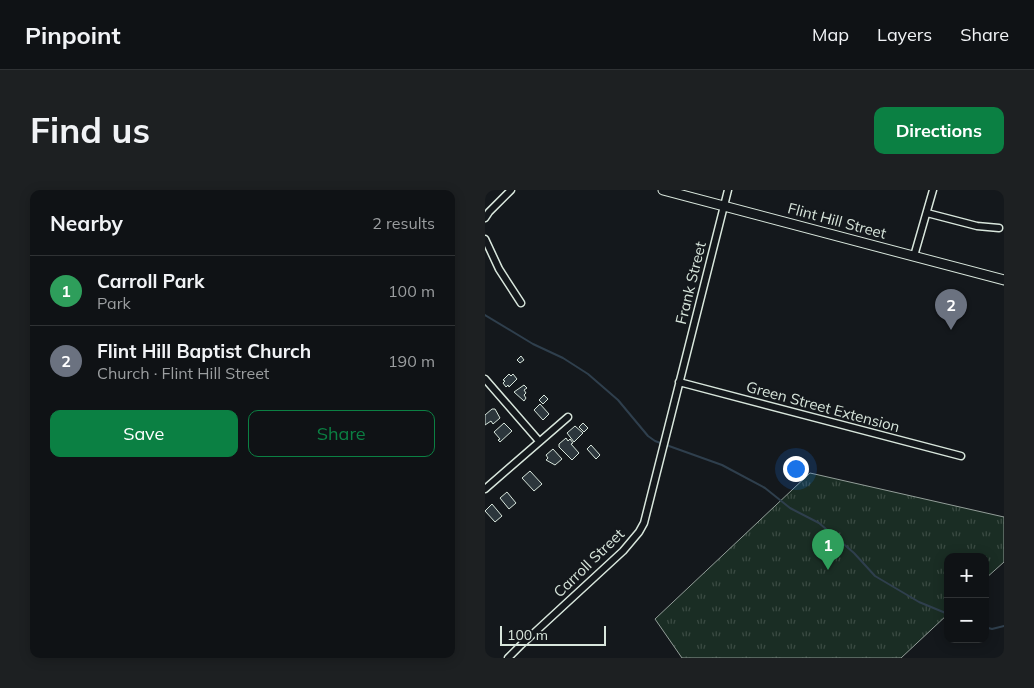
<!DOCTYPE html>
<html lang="en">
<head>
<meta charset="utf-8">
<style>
	body { margin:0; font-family:Mulish,sans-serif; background:#1d2022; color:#f1f3f6 }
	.controls { position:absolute; right:15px; bottom:15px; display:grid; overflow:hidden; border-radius:10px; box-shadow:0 2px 12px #0003 }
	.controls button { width:45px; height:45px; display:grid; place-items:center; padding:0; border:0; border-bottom:1px solid #2f3234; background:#0f1215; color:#f1f3f6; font:25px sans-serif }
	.scale { position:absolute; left:15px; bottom:12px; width:106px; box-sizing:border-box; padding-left:5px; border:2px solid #d8e6dc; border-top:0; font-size:14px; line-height:18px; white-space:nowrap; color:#d8e6dc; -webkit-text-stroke:4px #14181c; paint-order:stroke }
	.you { position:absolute; left:310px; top:278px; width:18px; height:18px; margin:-12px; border:4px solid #fff; border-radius:50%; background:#1a73e8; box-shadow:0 0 0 8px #1a73e833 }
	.badge { display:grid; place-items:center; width:32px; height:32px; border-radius:50%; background:#0b8043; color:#fff; font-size:16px; font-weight:700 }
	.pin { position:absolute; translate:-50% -41px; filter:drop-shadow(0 1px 2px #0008) }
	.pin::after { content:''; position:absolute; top:26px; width:18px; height:15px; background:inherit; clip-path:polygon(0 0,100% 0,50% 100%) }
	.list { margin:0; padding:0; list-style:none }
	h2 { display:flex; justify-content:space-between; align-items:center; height:65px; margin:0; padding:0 20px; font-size:21px }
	h2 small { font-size:16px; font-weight:400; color:#9b9ea0 }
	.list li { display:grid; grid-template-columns:32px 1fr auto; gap:15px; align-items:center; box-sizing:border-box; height:70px; padding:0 20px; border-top:1px solid #2f3234 }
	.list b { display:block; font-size:19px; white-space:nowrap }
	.list p { margin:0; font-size:16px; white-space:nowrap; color:#9b9ea0 }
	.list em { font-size:16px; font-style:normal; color:#9b9ea0 }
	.actions { display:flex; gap:10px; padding:15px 20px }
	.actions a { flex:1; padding:11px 0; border:1px solid #0b8043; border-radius:10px; text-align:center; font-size:18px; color:#0b8043 }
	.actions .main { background:#0b8043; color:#fff }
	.map { position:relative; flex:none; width:519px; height:468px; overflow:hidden; border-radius:10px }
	header { display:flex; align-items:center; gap:30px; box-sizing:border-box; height:70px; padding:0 25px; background:#0f1215; border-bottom:1px solid #2f3234 }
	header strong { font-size:24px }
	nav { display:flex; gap:28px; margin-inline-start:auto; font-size:18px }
	.intro { display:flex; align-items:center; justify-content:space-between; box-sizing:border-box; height:120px; padding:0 30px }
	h1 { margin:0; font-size:35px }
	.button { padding:12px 22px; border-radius:10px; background:#0b8043; color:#fff; font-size:18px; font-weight:700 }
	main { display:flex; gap:30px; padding:0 30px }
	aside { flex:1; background:#0f1215; border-radius:10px; box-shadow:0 2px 12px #0003 }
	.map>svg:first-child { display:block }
</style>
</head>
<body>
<header>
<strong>Pinpoint</strong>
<nav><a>Map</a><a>Layers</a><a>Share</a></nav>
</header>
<div class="intro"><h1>Find us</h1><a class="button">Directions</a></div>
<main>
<aside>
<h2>Nearby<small>2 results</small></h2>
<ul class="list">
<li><span class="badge" style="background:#2e9e5b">1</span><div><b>Carroll Park</b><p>Park</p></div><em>100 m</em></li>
<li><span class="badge" style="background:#6b7280">2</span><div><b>Flint Hill Baptist Church</b><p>Church · Flint Hill Street</p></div><em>190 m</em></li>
</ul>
<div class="actions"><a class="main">Save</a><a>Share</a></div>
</aside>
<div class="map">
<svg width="519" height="468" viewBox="0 0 519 468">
	<defs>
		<pattern id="park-tufts" width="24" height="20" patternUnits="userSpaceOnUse" patternTransform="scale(1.25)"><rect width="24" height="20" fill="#1a2d24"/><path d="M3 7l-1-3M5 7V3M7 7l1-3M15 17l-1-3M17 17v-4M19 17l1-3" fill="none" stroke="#3b4b43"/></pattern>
	</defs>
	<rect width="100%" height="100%" fill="#14181c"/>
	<path fill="url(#park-tufts)" stroke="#939e99" d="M 325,283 L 519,327 L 519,372 L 500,389 L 500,367 L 463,367 L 463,424 L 416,468 L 197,468 L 170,429 Z"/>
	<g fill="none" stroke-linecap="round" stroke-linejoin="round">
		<path stroke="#2f3f4d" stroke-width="2" d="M 0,125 L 48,154 L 78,168 L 103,184 L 133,210 L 163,246 L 170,251 L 237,275 L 280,298 L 305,318 L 334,333 L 369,363 L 390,386 L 434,412 L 463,424
			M 500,437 L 507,439 L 519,436"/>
	</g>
	<path fill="#2c363c" stroke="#d8e6dc" d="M 36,166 L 39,170 L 35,173 L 32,170 Z
		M 24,184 L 26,186 L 28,184 L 32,189 L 24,197 L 23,195 L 21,197 L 18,193 L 20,191 L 18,190 Z
		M 39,195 L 42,198 L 39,200 L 41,203 L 39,205 L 41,208 L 39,211 L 29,202 Z
		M 59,205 L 63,209 L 58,214 L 54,210 Z
		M 55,214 L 64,224 L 58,230 L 49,220 Z
		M 7,219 L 10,219 L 15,228 L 8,234 L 6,231 L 0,235 L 0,225 Z
		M 19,233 L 27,241 L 15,252 L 13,250 L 15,249 L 9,242 Z
		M 98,233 L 103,238 L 99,242 L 94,237 Z
		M 90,236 L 98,243 L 89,252 L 82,243 Z
		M 81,248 L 83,251 L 85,249 L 88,253 L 86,254 L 94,263 L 87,270 L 74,257 L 74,254 Z
		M 106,255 L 115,265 L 111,269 L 102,259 Z
		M 68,259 L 77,269 L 70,275 L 61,270 L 63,268 L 61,265 Z
		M 45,281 L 57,294 L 49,301 L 37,288 Z
		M 22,302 L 31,313 L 24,319 L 15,308 Z
		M 7,314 L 17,326 L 10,332 L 0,321 Z"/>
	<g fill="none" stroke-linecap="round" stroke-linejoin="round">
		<g stroke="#d8e6dc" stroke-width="9">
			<path id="street" d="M 442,23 L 492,36 L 514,38
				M 0,28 L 4,22 L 26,0
				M 0,49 L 14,79 L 36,113
				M 429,66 L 448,0
				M 0,189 L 54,251
				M 194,192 L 476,266
				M 0,299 L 83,227
				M 23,468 L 36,455 L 138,361 L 154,342 L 159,333 L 243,0"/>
		</g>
		<g stroke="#d8e6dc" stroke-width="11">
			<path id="secondary" d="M 178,0 L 519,90"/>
		</g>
		<use href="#street" stroke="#14181c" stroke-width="6"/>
		<use href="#secondary" stroke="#14181c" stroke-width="9"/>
	</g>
	<g text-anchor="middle" stroke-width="4" stroke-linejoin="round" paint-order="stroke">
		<g font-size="15" fill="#d8e6dc" stroke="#14181c">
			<text transform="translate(352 31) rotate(15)" y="5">Flint Hill Street</text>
			<text transform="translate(206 93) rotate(-76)" y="5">Frank Street</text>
			<text transform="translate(338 217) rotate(15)" y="5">Green Street Extension</text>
			<text transform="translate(104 373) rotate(-44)" y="5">Carroll Street</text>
		</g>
	</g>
</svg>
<div class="controls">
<button>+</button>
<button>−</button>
</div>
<div class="scale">100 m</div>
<div class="you"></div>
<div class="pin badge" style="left:343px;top:380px;background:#2e9e5b">1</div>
<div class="pin badge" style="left:466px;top:140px;background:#6b7280">2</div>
</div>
</main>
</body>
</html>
